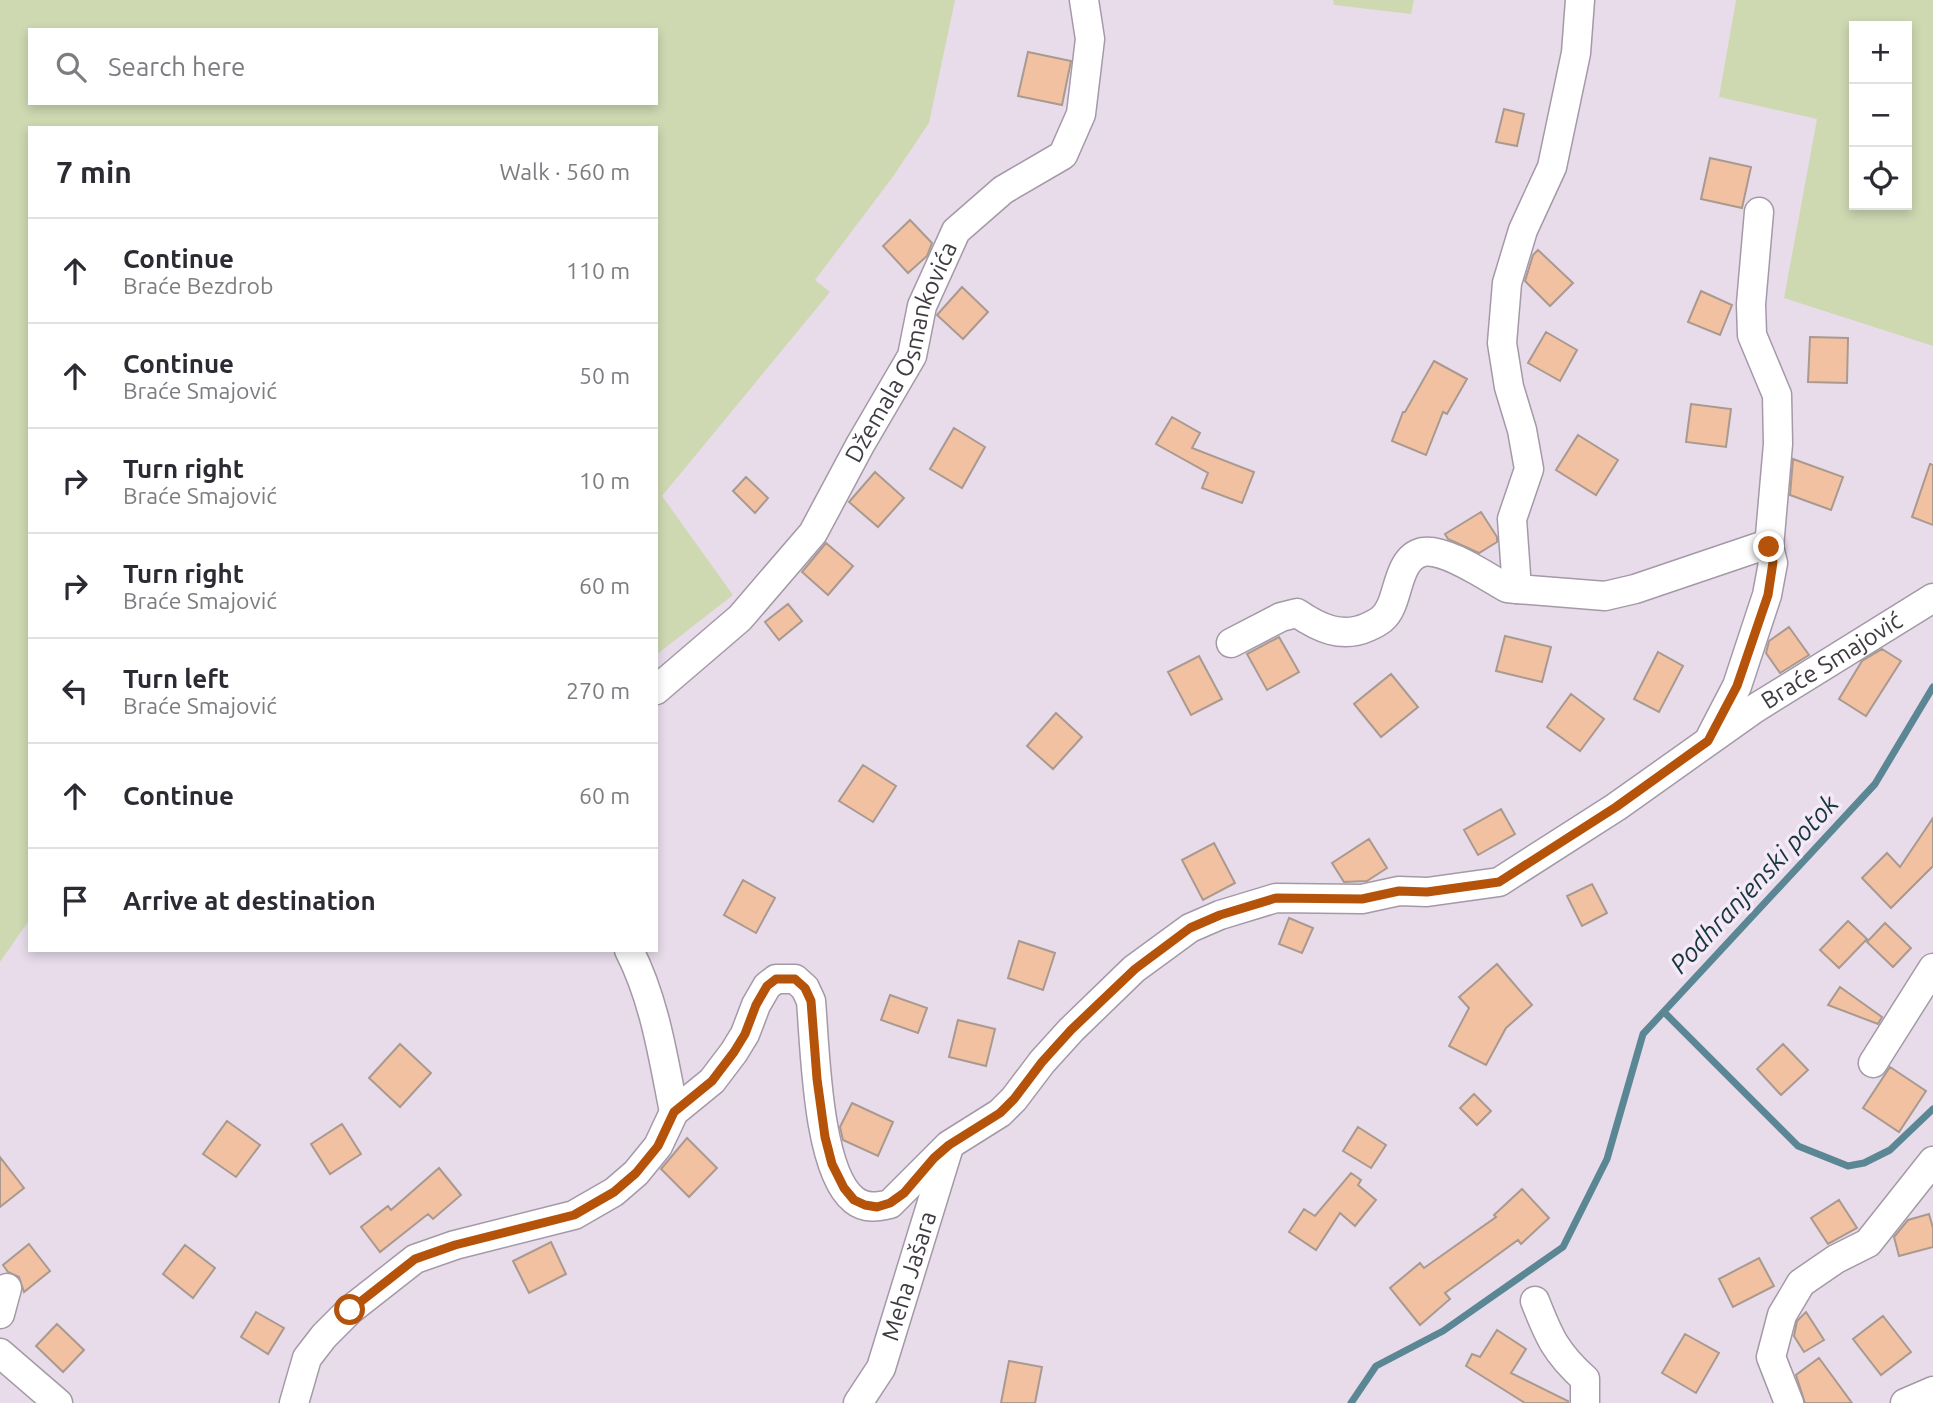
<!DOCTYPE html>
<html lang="en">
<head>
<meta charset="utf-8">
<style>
	body { margin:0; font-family:Ubuntu,sans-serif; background:#f2f2f3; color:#2b2b33 }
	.controls { position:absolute; right:21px; top:21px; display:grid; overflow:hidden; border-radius:0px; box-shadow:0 4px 10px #0003 }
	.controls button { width:63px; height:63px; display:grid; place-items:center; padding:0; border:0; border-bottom:2px solid #e1e1e2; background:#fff; color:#2b2b33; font:35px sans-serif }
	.stop { position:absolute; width:21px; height:21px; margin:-16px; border:5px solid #b45309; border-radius:50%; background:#fff }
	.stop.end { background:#b45309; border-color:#fff; box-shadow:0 2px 7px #0008 }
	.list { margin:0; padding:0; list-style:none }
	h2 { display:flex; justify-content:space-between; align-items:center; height:91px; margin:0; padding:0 28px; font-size:30px }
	h2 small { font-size:23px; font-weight:400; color:#7c7c81 }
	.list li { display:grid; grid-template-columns:46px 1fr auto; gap:21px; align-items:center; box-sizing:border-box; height:105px; padding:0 28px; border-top:2px solid #e1e1e2 }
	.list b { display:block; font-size:26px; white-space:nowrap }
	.list p { margin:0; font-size:23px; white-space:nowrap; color:#7c7c81 }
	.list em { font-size:23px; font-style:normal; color:#7c7c81 }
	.icon { flex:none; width:38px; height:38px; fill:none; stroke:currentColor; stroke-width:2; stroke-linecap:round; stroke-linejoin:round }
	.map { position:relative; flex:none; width:1933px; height:1403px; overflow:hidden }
	.search { position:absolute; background:#fff; box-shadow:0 4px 10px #0003; left:28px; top:28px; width:630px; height:77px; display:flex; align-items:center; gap:18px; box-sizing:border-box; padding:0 24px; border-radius:0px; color:#7c7c81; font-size:26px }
	.panel { position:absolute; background:#fff; box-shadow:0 4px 10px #0003; left:28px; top:126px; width:630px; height:826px; border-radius:0px }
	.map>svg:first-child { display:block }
</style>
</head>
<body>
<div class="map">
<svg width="1933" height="1403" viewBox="0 0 1933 1403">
	<rect width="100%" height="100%" fill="#e8dceb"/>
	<path fill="#ced9b2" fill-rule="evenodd" d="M 0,0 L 955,0 L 929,123 L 892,178 L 815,280 L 830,292 L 662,496 L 733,595 L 656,655 L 656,128 L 30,128 L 30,919 L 0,962 ZM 30,30 L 656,30 L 656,103 L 30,103 Z
		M 1333,0 L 1414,0 L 1411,14 L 1334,5 Z
		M 1736,0 L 1933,0 L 1933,346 L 1784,298 L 1817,119 L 1719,97 ZM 1907,26 L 1907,205 L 1854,205 L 1854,26 Z"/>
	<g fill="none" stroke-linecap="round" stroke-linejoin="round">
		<path stroke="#5b8794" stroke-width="7" d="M 1664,1012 L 1798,1146 L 1848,1166 L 1864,1163 L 1890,1150 L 1933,1109
			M 1351,1403 L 1376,1366 L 1443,1331 L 1563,1247 L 1607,1159 L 1643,1034 L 1875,784 L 1933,687"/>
	</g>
	<path fill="#f2c1a2" stroke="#a9998f" stroke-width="2" d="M 1028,52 L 1071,61 L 1062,105 L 1018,96 Z
		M 1504,109 L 1524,114 L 1517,146 L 1496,142 Z
		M 1710,158 L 1751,167 L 1742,208 L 1701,199 Z
		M 910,220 L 932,243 L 927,256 L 908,273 L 883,246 Z
		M 1538,250 L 1573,283 L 1550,306 L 1525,281 L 1533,255 Z
		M 962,287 L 988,312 L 963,339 L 937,315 Z
		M 1701,291 L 1732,305 L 1720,335 L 1688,322 Z
		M 1546,332 L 1577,350 L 1560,381 L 1528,363 Z
		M 1810,337 L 1848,338 L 1847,383 L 1808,382 Z
		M 1434,361 L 1467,379 L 1447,414 L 1443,412 L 1426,455 L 1392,441 L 1403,412 L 1405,412 Z
		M 1691,404 L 1731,409 L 1726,447 L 1686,442 Z
		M 1172,417 L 1200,433 L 1192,448 L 1254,472 L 1242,503 L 1202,488 L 1208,473 L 1156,444 Z
		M 954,428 L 985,447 L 962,488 L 930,469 Z
		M 1578,435 L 1618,460 L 1596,495 L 1556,470 Z
		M 1793,459 L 1843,477 L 1831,510 L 1790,495 Z
		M 1930,464 L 1933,465 L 1933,525 L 1912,517 Z
		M 875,472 L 904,498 L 878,527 L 849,502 Z
		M 746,477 L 768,498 L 755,513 L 733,491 Z
		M 1481,512 L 1497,537 L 1497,542 L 1479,553 L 1448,539 L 1445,534 Z
		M 826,543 L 853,566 L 828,595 L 802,572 Z
		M 788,604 L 802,621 L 779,640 L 765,622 Z
		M 1789,627 L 1809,655 L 1780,673 L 1766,653 L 1769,641 Z
		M 1505,636 L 1551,647 L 1542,682 L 1496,671 Z
		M 1279,637 L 1299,672 L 1267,690 L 1247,654 Z
		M 1882,649 L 1901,661 L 1866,716 L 1839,699 L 1862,661 Z
		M 1658,652 L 1683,666 L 1659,712 L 1634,699 Z
		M 1199,656 L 1222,699 L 1191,715 L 1168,672 Z
		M 1391,674 L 1418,707 L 1381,737 L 1354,704 Z
		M 1571,694 L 1604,719 L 1580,751 L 1547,727 Z
		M 1056,713 L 1082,737 L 1053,769 L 1027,746 Z
		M 863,765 L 896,786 L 873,822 L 839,801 Z
		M 1501,809 L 1515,834 L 1478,855 L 1464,830 Z
		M 1933,818 L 1933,866 L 1891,908 L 1862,878 L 1887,853 L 1900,867 Z
		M 1369,839 L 1387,868 L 1367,881 L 1344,882 L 1332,863 Z
		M 1214,843 L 1235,883 L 1203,900 L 1182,860 Z
		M 743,880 L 775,898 L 756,933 L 724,915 Z
		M 1592,884 L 1607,913 L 1582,926 L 1567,896 Z
		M 1289,918 L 1313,928 L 1302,953 L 1279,944 Z
		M 1848,921 L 1867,939 L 1839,968 L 1820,950 Z
		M 1885,923 L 1911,948 L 1893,967 L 1867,942 Z
		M 1019,941 L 1055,953 L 1043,990 L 1008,978 Z
		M 1497,964 L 1532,1005 L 1506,1028 L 1486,1065 L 1449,1046 L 1469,1008 L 1459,997 Z
		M 1840,987 L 1882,1017 L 1878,1024 L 1828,1005 Z
		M 890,995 L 927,1008 L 918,1033 L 881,1020 Z
		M 958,1020 L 995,1029 L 986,1066 L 949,1057 Z
		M 400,1044 L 431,1073 L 400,1107 L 369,1078 Z
		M 1783,1044 L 1808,1070 L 1781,1095 L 1757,1069 Z
		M 1890,1067 L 1926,1091 L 1899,1132 L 1863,1108 Z
		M 1474,1094 L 1491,1111 L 1477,1125 L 1460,1108 Z
		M 852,1103 L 893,1122 L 878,1156 L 843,1140 L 840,1127 Z
		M 227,1121 L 260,1145 L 236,1177 L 203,1154 Z
		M 342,1124 L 361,1154 L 330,1174 L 311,1144 Z
		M 1358,1127 L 1386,1145 L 1371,1168 L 1343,1151 Z
		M 687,1138 L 717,1168 L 689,1197 L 661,1169 Z
		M 0,1157 L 24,1188 L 0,1207 Z
		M 439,1168 L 461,1195 L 433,1219 L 428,1214 L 380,1252 L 361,1227 L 388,1206 L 391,1210 Z
		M 1351,1173 L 1361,1180 L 1358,1185 L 1376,1200 L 1355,1226 L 1340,1213 L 1316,1250 L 1289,1232 L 1304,1209 L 1315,1216 Z
		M 1522,1189 L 1549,1218 L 1521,1244 L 1518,1240 L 1445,1293 L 1450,1299 L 1420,1325 L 1390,1288 L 1420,1263 L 1424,1268 L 1496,1217 L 1494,1215 Z
		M 1839,1200 L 1857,1228 L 1828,1244 L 1811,1218 Z
		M 1929,1214 L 1933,1228 L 1933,1247 L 1899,1256 L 1894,1237 L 1908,1220 Z
		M 551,1242 L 566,1274 L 529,1293 L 513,1261 Z
		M 29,1244 L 50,1271 L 24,1292 L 19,1277 L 8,1272 L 3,1265 Z
		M 185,1245 L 215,1268 L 193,1298 L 163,1274 Z
		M 1759,1258 L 1774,1286 L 1733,1307 L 1719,1279 Z
		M 256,1312 L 284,1328 L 268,1354 L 241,1337 Z
		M 1806,1312 L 1824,1340 L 1804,1352 L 1794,1336 L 1797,1321 Z
		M 1883,1316 L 1911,1352 L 1881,1375 L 1853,1339 Z
		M 57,1324 L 84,1350 L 63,1372 L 36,1346 Z
		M 1497,1330 L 1526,1349 L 1511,1373 L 1568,1401 L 1568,1403 L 1525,1403 L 1466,1366 L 1472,1354 L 1480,1357 Z
		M 1685,1334 L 1719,1353 L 1696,1393 L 1662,1373 Z
		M 1819,1358 L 1852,1403 L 1805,1403 L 1796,1375 Z
		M 1009,1361 L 1042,1367 L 1035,1403 L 1001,1403 Z"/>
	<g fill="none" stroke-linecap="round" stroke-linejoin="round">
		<g stroke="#a499a7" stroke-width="31">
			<g id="minor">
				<path d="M 1580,0 L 1576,53 L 1552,167 L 1523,230 L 1507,283 L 1502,343 L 1509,387 L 1522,430 L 1529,469 L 1512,519 L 1517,589 L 1605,596 L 1635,589 L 1759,547 L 1769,547 L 1773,563 L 1767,595 L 1737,686 L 1711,736"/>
				<path d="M 1759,212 L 1751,304 L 1752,335 L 1777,395 L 1778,444 L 1769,547"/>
				<path d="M 1231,643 L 1281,617 L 1297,613 C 1319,628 1342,639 1368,627 C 1379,622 1386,618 1391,606 C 1399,589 1400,557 1423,552 C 1445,548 1487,577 1507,588 L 1517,589"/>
				<path id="s1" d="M 656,690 L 740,618 L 813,533 L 860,445 L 912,356 L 922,306 L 956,231 L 1003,190 L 1063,155 L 1081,114 L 1090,39 L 1084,0"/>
				<path d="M 629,950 C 655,1001 663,1057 674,1112"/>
				<path d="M 1873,1063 L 1933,968"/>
				<path d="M 1535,1301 C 1549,1337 1556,1353 1585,1379 L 1585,1403"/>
				<path d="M 0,1314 L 7,1288"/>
				<path d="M 0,1353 L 58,1403"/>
				<path id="s2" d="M 294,1403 L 307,1358 L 324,1336 L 350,1310 L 415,1259 L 455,1245 L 574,1215 L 614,1192 L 636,1173 L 658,1146 L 674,1112 L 712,1081 L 734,1052 L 745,1034 L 756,1005 L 767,986 L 776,979 L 795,979 L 805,988 L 811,1001 C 815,1047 817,1171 854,1200 C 865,1209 878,1207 890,1204 L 949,1145 L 1000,1113 L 1014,1099 L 1042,1062 L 1071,1030 L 1134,969 L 1190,928 L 1220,915 L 1276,898 L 1362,899 L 1399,891 L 1427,892 L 1499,882 L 1616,807 L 1754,709 L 1933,598"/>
				<path id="s3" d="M 858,1403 L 881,1368 L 948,1150"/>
				<path d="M 1789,1403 L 1771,1357 L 1782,1315 L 1801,1283 L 1836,1259 L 1868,1243 L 1933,1161"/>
				<path d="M 1905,1403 L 1933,1391"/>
			</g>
		</g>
		<use href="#minor" stroke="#fff" stroke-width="28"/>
	</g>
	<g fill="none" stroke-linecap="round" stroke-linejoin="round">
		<path stroke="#b45309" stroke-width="9" d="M 350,1310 L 415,1259 L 455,1245 L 574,1215 L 614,1192 L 636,1173 L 658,1146 L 674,1112 L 712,1081 L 734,1052 L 745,1034 L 756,1005 L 767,986 L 776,979 L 795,979 L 805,988 L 811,1001 L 817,1079 L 825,1137 L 832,1164 L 844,1188 L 854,1200 L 865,1205 L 877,1207 L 890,1203 L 904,1193 L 934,1158 L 949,1145 L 1000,1113 L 1014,1099 L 1042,1062 L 1071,1030 L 1135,969 L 1190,928 L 1220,915 L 1276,898 L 1362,899 L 1399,891 L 1427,892 L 1499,882 L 1616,807 L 1708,741 L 1737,686 L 1768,595 L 1773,562 L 1769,547"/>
	</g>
	<g text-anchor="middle" stroke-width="7" stroke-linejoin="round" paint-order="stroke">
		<g font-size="24" fill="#3f3b41" stroke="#f5e9f8">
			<text dy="8" stroke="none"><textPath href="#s1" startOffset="425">Džemala Osmankovića</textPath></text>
			<text dy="8" stroke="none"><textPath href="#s2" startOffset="2095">Braće Smajović</textPath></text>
			<text dy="8" stroke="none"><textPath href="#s3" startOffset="138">Meha Jašara</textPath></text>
		</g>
		<g font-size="26" font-style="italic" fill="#16363e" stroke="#f5e9f8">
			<text transform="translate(1754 884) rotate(-47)" y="9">Podhranjenski potok</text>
		</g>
	</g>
</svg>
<div class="controls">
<button>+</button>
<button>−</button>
<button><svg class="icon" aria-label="locate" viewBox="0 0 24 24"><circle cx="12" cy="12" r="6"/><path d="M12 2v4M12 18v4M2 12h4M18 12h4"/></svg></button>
</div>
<div class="stop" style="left:350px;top:1310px"></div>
<div class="stop end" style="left:1769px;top:547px"></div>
<div class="search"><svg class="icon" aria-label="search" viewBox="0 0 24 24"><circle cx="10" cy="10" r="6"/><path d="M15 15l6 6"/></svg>Search here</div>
<section class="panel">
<h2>7 min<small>Walk · 560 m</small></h2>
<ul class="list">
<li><svg class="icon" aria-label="ahead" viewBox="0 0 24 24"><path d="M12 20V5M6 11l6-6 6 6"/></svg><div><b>Continue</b><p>Braće Bezdrob</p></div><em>110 m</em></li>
<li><svg class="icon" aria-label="ahead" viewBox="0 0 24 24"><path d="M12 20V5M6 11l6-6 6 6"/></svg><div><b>Continue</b><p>Braće Smajović</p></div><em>50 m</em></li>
<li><svg class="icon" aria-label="right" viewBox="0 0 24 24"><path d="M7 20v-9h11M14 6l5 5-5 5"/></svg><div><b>Turn right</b><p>Braće Smajović</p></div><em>10 m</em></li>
<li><svg class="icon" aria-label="right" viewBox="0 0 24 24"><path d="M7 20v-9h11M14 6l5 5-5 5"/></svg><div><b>Turn right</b><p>Braće Smajović</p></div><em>60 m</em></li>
<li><svg class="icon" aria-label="left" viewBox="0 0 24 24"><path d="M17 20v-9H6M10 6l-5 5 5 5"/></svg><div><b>Turn left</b><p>Braće Smajović</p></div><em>270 m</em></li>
<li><svg class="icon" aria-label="ahead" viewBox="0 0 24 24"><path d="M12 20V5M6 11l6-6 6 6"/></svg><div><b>Continue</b></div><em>60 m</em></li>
<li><svg class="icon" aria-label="arrive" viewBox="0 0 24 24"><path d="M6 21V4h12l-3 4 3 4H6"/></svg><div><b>Arrive at destination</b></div></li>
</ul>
</section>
</div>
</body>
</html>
